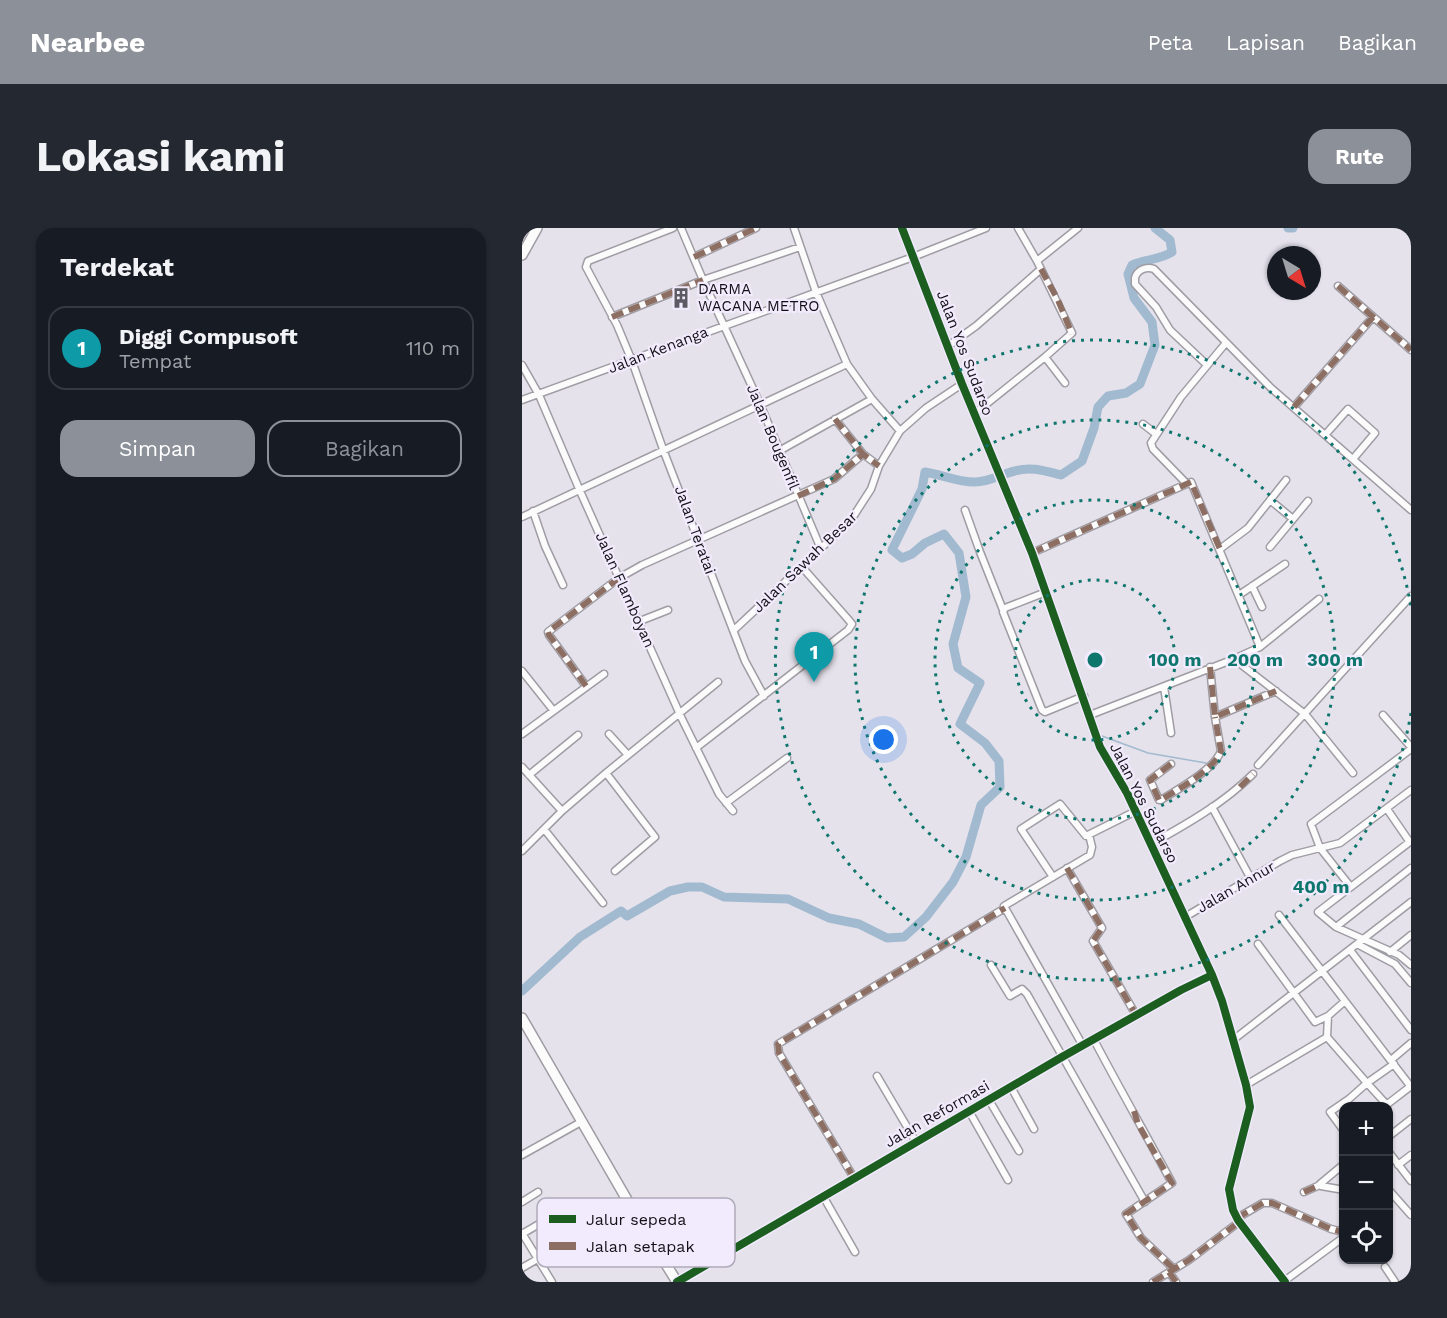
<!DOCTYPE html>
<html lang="id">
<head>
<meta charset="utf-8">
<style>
	body { margin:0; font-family:"Work Sans",sans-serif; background:#242831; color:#f1f3f6 }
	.controls { position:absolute; right:18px; bottom:18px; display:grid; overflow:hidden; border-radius:12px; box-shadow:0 2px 4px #0004 }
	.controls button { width:54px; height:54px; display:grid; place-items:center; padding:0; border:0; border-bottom:2px solid #363941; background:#171b24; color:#f1f3f6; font:30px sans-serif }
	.compass { position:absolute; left:745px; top:18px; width:54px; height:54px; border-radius:50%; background:#171b24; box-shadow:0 2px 4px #0004; rotate:142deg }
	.you { position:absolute; left:362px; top:512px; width:21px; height:21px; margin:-15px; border:4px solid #fff; border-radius:50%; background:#1a73e8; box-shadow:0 0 0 9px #1a73e833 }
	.badge { display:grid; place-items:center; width:39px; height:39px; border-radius:50%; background:#8c9099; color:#fff; font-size:20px; font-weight:700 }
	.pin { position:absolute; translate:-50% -50px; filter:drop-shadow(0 2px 3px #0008) }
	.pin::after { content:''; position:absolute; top:32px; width:21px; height:18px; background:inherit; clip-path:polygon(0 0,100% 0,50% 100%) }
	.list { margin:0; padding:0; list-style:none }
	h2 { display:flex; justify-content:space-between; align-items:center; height:78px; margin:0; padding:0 24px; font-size:26px }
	h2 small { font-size:20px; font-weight:400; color:#9ea1a6 }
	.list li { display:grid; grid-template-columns:39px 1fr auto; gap:18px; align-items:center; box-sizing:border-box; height:84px; margin:0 12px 12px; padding:0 12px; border:2px solid #363941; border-radius:18px }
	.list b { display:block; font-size:22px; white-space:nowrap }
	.list p { margin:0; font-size:20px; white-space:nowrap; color:#9ea1a6 }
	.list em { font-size:20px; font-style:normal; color:#9ea1a6 }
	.actions { display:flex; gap:12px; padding:18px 24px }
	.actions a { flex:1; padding:14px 0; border:2px solid #8c9099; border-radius:18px; text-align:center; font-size:21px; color:#8c9099 }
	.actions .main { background:#8c9099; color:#fff }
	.icon { flex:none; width:33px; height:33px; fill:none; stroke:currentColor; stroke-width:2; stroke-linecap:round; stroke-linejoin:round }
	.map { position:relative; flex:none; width:889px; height:1054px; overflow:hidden; border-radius:18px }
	header { display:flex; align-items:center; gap:36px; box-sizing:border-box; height:84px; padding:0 30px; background:#8c9099; color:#fff }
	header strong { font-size:28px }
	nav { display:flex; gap:33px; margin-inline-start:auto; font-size:21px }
	.intro { display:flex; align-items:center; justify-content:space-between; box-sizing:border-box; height:144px; padding:0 36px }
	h1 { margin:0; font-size:42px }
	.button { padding:15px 27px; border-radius:18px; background:#8c9099; color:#fff; font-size:21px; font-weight:700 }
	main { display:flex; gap:36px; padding:0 36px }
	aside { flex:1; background:#171b24; border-radius:18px; box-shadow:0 2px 4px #0004 }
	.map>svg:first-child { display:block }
</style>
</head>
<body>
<header>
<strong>Nearbee</strong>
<nav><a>Peta</a><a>Lapisan</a><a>Bagikan</a></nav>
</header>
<div class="intro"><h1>Lokasi kami</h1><a class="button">Rute</a></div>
<main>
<aside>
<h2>Terdekat<small></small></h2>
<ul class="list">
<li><span class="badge" style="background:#0f9aa8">1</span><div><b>Diggi Compusoft</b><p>Tempat</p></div><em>110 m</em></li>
</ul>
<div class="actions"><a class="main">Simpan</a><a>Bagikan</a></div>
</aside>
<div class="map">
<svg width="889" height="1054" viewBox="0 0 889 1054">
	<rect width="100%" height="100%" fill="#e5e2ec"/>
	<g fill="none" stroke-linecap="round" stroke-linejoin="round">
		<path stroke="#a2bacf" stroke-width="1.5" d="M 580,508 L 626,525 L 684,535"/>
		<path stroke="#a2bacf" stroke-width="9" d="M 766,0 L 771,0
			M 0,763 L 58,709 L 99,683 L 105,688 L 148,663 L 166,659 L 180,659 L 202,669 L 266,671 L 307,690 L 337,696 L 365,710 L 382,709 L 404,689 L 431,654 L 444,629 L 459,577 L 478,559 L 477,533 L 463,515 L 438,496 L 458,455 L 436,440 L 431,416 L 444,369 L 437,325 L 422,306 L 403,315 L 390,326 L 380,330 L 370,322 L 400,261 L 403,244 C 421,247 435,254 453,254 C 468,254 479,246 493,243 C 509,238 523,243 539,247 L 560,233 L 572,200 L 576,179 L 586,168 L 604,165 L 618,156 L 633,117 L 630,94 L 612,70 L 606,46 L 610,37 C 623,31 638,32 650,24 L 648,12 L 633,0"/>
		<g stroke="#9f9ca3" stroke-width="9">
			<path id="minor" d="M 151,0 L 66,33 L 64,39 L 95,97 L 110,133 L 142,224 L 223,433 L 242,468
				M 159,0 L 181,52 L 238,176 L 299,321
				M 272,0 L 294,64 L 325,136 L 350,171 L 378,203
				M 496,0 L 515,33 L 550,105 L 523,129
				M 172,29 L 234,0
				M 515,33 L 556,0
				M 816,58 L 889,122
				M 90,89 L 181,52 L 278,19
				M 426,118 L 454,98 L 519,41
				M 0,137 L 17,167 L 58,263 L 160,491 L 197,566 L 211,583
				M 685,137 L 648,102 L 634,79 L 613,56 L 613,50 C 615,42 624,38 632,41 L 749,160 L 889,282
				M 0,172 L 391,29 L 464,0
				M 772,179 L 851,89
				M 452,186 L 523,129 L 543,155
				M 313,191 L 341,226
				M 621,196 L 634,206
				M 803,207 L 826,181 L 853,205 L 831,231
				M 257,223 L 350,171
				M 665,256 L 631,221 L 629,215 L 659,169 L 703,116
				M 748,272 L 771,291
				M 443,282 L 458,324 L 481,382
				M 11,283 L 23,318 L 41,357
				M 0,289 L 325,136
				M 748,319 L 786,273
				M 698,321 L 726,300 L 764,252
				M 510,325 L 669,254 L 738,419
				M 730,358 L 740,379
				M 524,364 L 483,380 L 481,384 L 520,482 L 523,484 L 562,468
				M 717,367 L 763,336
				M 118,393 L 146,382
				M 212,402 L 329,292 L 349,261 L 357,238 L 378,203 L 404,180 L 440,156
				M 712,431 L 738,419 L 797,371
				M 688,439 L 693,489 L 754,463
				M 0,443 L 31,482
				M 64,458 L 27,407 L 26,404 L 97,350 L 120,337 L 312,251 L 341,226 L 357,238
				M 642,459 L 649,505
				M 568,487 L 712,431 L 783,486 L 831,545
				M 861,487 L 889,519
				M 0,506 L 82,446
				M 87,506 L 106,527
				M 174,520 L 326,402 L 330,396 L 325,390 L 280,339
				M 649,536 L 628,552 L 637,572 L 639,572 C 656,561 692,542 699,523 L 693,489
				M 736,537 L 889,368
				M 0,539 L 40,583
				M 84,545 L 133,609 L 93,643
				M 7,547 L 56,507
				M 204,575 L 265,530
				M 690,579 L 729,651
				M 865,581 L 887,613
				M 22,601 L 81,675
				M 889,613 L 796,684 L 814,699 L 877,727 L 889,737
				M 629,616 C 665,596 702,575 731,546
				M 0,623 L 40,583 L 84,545 L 196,454
				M 545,640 L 580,700 L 571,713 L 614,787
				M 531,649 L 499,601 L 538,576 L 564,608 L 614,583
				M 828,658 L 798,620 L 789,596 L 889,521
				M 757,687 L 889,859
				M 663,689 L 758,633 L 770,627 L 818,615 L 889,562
				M 814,699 L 889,640
				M 736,716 L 793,794 L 806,788
				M 835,716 L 873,736 L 889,755
				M 828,722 L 889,802
				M 868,724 L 889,707
				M 469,737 L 488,768 L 500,761 L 505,766 L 623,974
				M 572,812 C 598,861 624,907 650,955 L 604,986 L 619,1010 L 652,1041
				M 711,812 L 889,674
				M 561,818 L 482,678 L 568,627 L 570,619 L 567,607
				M 869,832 L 889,815
				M 355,848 L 394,914
				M 724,857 L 805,809
				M 489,859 L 512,901
				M 467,872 L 497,923
				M 865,877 L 845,855 L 872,836
				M 863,878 L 889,858
				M 447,883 L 486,952
				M 822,903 L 808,884 L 827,871 L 845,855 L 805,809 L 806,788 L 823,773
				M 866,909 L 889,891
				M 866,923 L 889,953
				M 0,927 L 59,894
				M 822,936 L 798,956 L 799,958 L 822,962
				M 876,937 L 889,927
				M 332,950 L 257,825 L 256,816 L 483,680
				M 866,961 L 889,987
				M 782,964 L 798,957
				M 301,968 L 333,1024
				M 0,974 L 16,964
				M 715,990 L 741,975 L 750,975 L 809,1001 L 817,1003 L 822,1001
				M 0,1005 L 30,1054
				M 0,1006 L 29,989
				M 863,1039 L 873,1054
				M 0,1040 L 45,1014
				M 647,1044 L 654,1054
				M 155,1054 L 540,829 L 659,762 L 690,747
				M 631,1054 L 667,1032 L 717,994
				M 761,1054 L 822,1009"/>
		</g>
		<g stroke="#9f9ca3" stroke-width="10">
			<path id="tertiary" d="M 380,0 L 440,156 L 510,325 L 578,519 L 605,565 L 690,747 L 700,773 L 724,857 L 728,879 L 707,961 L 711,982 L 716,992 L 763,1054"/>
		</g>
		<g stroke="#9f9ca3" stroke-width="12">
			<path id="primary" d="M 0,27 L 15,0
				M 0,790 L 119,996 L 155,1054"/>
		</g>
		<use href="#minor" stroke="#fbfbfc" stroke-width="6"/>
		<use href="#tertiary" stroke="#fbfbfc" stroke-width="8"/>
		<use href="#primary" stroke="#fbfbfc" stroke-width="9"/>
		<path stroke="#8d6e63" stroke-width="6" stroke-dasharray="12 6" stroke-linecap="butt" d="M 172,29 L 234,0
			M 519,41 L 536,72 L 550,106
			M 816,58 L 889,122
			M 90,89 L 181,52
			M 772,179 L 851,89
			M 313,191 L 341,226
			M 276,268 L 312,251 L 341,226 L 357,238
			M 510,325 L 669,254 L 698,321
			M 688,439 L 693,489 L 754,463
			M 64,458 L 27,407 L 26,404 L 97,350
			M 649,536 L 628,552 L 637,572 L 639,572 C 656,561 692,542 699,523 L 693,489
			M 718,559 L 731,546
			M 545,640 L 580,700 L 571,713 L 614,787
			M 612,883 L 616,896 L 650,955 L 604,986 L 619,1010 L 652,1041
			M 332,950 L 257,825 L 256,816 L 483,680
			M 782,964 L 798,957
			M 715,990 L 741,975 L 750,975 L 809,1001 L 817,1003 L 822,1001
			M 647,1044 L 654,1054
			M 631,1054 L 667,1032 L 717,994"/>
		<g stroke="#f1ebfd" stroke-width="11">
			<path id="cycleway" d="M 380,0 L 440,156 L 510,325 L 578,519 L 605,565 L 690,747 L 700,773 L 724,857 L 728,879 L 707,961 L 711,982 L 716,992 L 763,1054
				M 155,1054 L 540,829 L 659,762 L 690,747"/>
		</g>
		<use href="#cycleway" stroke="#1b5e20" stroke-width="8"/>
	</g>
	<g fill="none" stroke="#0f766e" stroke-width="3" stroke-dasharray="3 6">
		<circle cx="573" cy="432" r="80"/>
		<circle cx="573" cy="432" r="160"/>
		<circle cx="573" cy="432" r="240"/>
		<path d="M889 485A320 320 0 1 1 889 379"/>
	</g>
	<defs>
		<g id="building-bare" transform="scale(1.62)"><path d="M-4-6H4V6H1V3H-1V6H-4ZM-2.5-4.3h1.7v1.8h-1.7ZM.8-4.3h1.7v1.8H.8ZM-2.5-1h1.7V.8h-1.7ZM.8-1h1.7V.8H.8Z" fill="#5c5a62" stroke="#f1ebfd" stroke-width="2.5" paint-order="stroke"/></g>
	</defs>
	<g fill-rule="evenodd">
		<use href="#building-bare" x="159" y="70"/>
	</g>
	<g text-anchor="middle" stroke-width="4.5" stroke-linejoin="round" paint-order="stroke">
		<g font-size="15" fill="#131117" stroke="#f1ebfd" text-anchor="start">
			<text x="176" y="66">DARMA<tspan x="176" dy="17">WACANA METRO</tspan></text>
		</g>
		<g font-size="15" fill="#131117" stroke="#f1ebfd">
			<text transform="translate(136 122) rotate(-21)" y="5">Jalan Kenanga</text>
			<text transform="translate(443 125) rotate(69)" y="5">Jalan Yos Sudarso</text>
			<text transform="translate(251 209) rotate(67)" y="5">Jalan Bougenfil</text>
			<text transform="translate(173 302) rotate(70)" y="5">Jalan Teratai</text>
			<text transform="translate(283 334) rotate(-44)" y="5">Jalan Sawah Besar</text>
			<text transform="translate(103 362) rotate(66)" y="5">Jalan Flamboyan</text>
			<text transform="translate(622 575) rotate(63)" y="5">Jalan Yos Sudarso</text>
			<text transform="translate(714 659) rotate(-30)" y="5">Jalan Annur</text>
			<text transform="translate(415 886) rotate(-30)" y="5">Jalan Reformasi</text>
		</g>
	</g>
	<rect x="15" y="970" width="198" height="69" rx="9" fill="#f1ebfd" stroke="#aeaab8" stroke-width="1.5"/>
	<rect x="27" y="987" width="27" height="8" fill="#1b5e20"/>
	<rect x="27" y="1014" width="27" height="8" fill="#8d6e63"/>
	<g font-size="16" fill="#131117">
		<text x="64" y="997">Jalur sepeda</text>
		<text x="64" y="1024">Jalan setapak</text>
	</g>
	<circle cx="573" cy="432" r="9" fill="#0f766e" stroke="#f1ebfd" stroke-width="3"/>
	<g font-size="18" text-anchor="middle" font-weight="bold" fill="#0f766e" stroke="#f1ebfd" stroke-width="4.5" stroke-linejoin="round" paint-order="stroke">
		<text x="653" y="438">100 m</text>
		<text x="733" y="438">200 m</text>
		<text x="813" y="438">300 m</text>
		<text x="799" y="665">400 m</text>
	</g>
</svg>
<div class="controls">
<button>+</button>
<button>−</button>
<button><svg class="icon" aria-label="locate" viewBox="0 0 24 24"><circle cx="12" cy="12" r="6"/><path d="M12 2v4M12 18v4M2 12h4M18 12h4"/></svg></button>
</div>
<svg class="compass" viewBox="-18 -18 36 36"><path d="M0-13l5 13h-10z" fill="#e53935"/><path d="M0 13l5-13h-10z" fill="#9ea1a6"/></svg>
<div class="you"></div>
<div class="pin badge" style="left:292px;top:454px;background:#0f9aa8">1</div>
</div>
</main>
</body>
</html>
